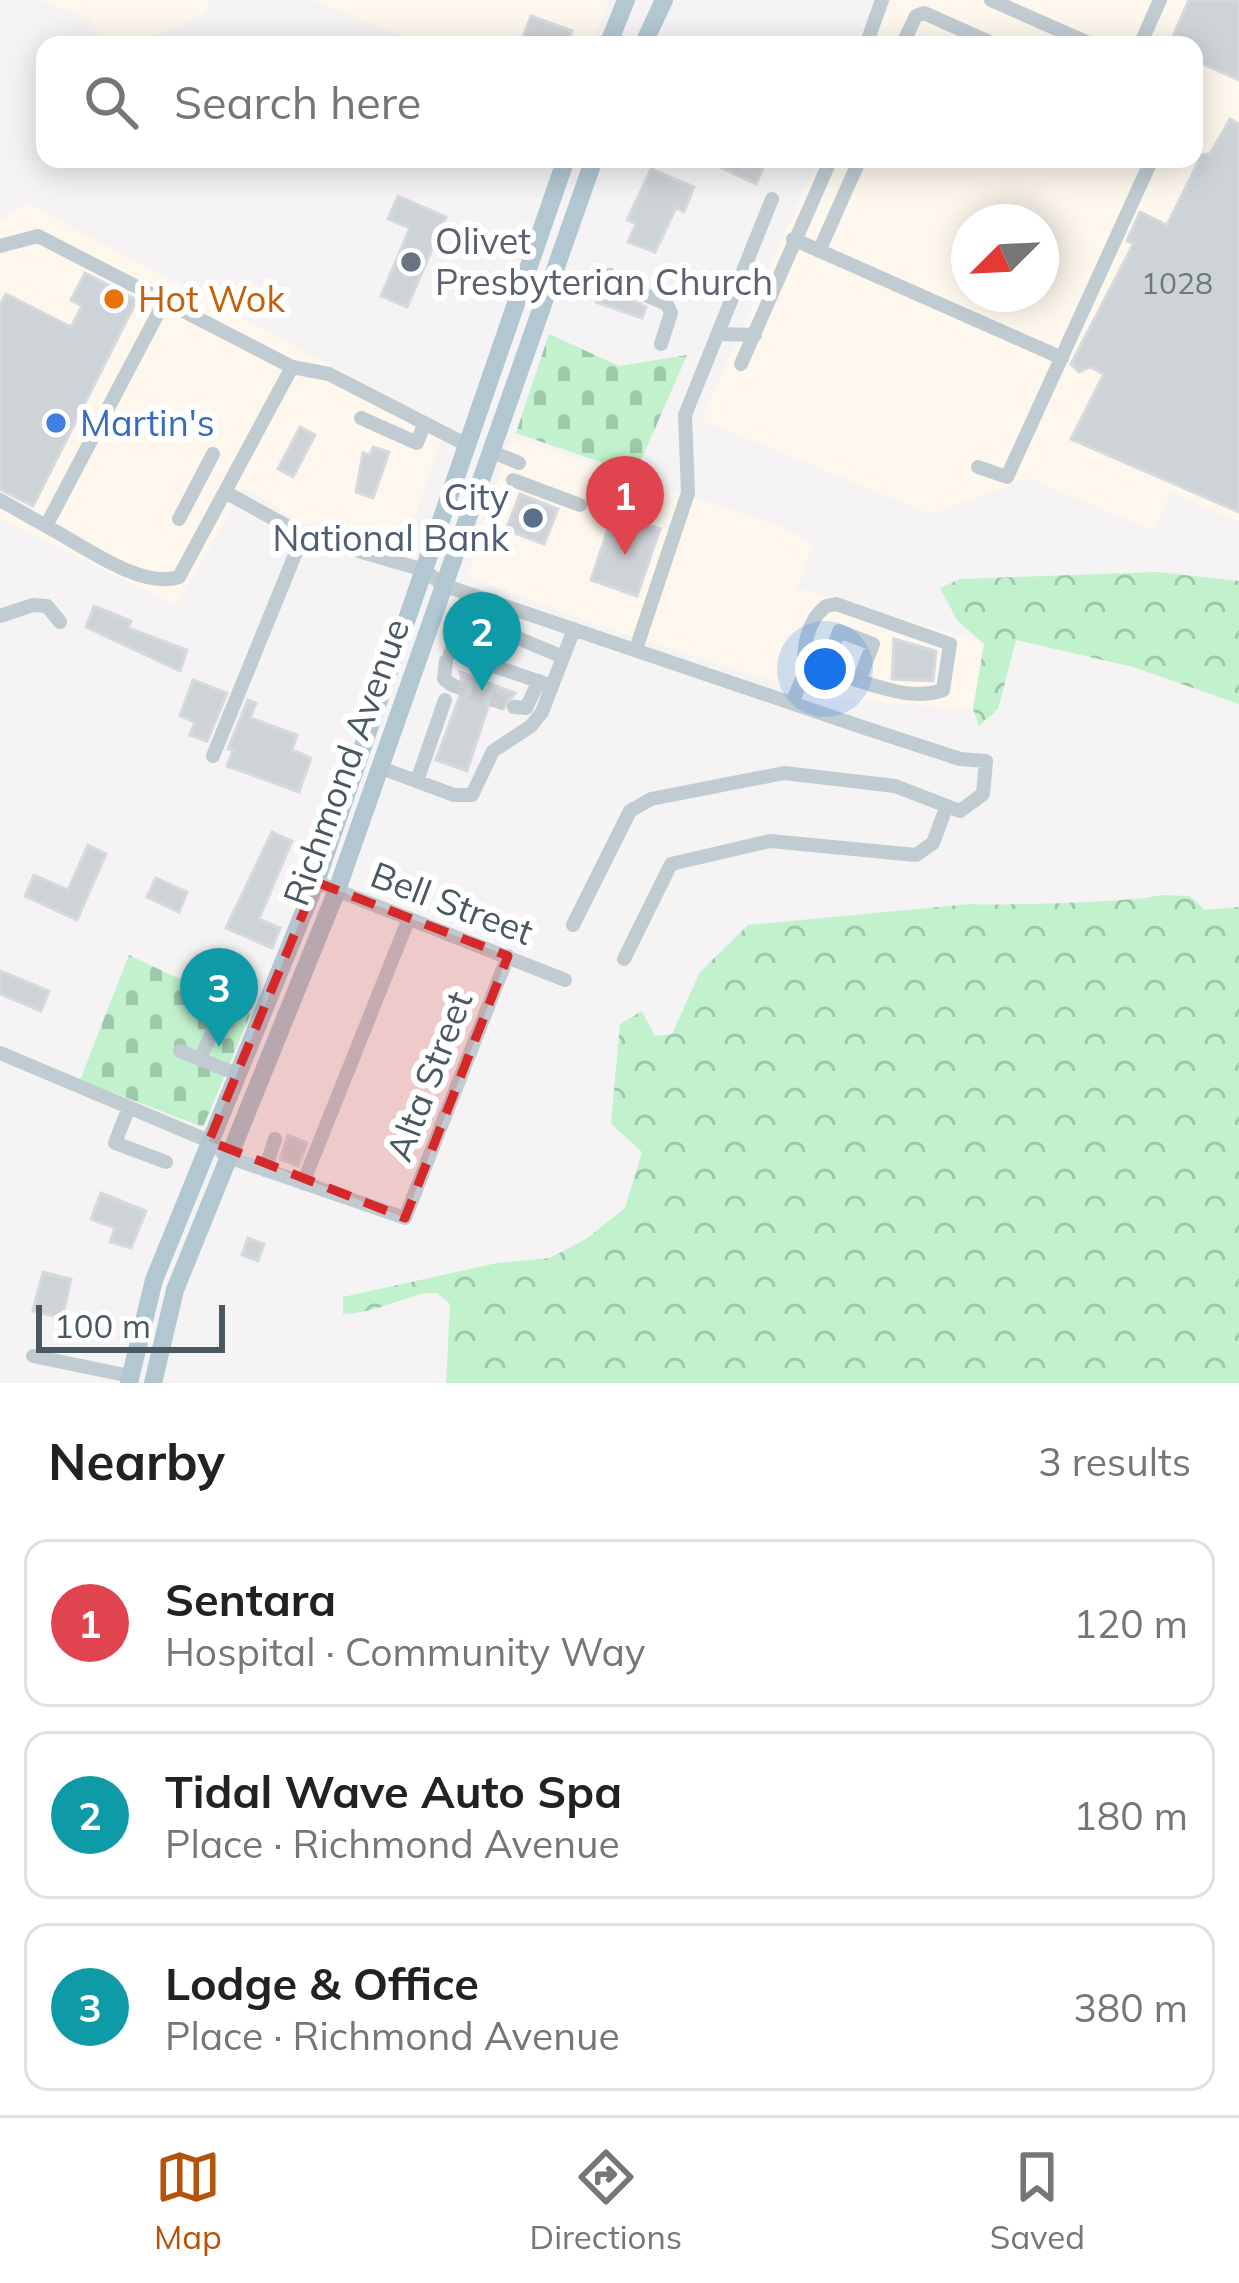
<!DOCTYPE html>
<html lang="en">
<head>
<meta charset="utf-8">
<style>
	body { margin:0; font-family:Mulish,sans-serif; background:#f2f2f2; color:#222 }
	.compass { position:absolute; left:951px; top:204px; width:108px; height:108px; border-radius:50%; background:#fff; box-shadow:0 6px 30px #0003; rotate:246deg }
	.scale { position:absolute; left:36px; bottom:30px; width:189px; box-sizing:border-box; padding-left:12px; border:6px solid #495961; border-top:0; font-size:33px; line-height:42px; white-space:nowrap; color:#495961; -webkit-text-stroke:9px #fff; paint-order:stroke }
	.you { position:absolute; left:825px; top:669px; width:42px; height:42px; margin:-30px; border:9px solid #fff; border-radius:50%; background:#1a73e8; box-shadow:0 0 0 18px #1a73e833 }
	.badge { display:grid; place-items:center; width:78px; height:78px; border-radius:50%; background:#b45309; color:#fff; font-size:39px; font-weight:700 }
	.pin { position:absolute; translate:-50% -99px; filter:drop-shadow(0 3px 6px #0008) }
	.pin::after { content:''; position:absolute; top:63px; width:42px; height:36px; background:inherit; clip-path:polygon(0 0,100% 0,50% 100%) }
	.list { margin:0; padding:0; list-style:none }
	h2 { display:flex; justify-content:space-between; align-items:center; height:156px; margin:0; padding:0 48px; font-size:51px }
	h2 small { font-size:39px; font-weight:400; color:#767676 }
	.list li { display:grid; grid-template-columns:78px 1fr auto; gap:36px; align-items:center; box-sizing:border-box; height:168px; margin:0 24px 24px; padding:0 24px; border:3px solid #e0e0e0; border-radius:24px }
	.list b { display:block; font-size:45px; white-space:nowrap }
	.list p { margin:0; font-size:39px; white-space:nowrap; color:#767676 }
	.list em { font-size:39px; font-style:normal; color:#767676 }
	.icon { flex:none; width:66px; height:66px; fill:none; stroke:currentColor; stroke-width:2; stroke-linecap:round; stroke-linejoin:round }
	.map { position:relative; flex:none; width:1239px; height:1383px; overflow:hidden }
	.search { position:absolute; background:#fff; box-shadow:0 6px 30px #0003; left:36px; right:36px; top:36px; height:132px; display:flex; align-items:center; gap:30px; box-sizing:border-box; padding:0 42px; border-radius:24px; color:#767676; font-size:45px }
	.sheet { height:732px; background:#fff }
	nav { display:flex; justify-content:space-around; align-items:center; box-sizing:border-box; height:168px; border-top:3px solid #e0e0e0; background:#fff; font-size:33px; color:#767676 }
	nav a { display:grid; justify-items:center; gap:6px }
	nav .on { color:#b45309 }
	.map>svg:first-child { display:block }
</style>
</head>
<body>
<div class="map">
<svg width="1239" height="1383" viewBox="0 0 1239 1383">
	<defs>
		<pattern id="forest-crowns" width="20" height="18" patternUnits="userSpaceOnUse" patternTransform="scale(3)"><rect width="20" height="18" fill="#c1f2cd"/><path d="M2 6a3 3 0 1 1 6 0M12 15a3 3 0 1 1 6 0" fill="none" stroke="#9fc7aa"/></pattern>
		<pattern id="cemetery-stones" width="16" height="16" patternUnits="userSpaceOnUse" patternTransform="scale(3)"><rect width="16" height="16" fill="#c1f2cd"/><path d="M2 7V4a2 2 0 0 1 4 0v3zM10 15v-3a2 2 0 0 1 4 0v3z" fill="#9fc7aa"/></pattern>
	</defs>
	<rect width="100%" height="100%" fill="#f5f3f3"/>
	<path fill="#fdf7ee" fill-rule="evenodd" d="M 40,0 L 211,0 L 203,14 L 136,45 L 100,45 L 93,21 Z
		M 311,0 L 609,0 L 592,45 L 425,45 Z
		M 892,0 L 1239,0 L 1239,522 L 1171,493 L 1153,531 L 1029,478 L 931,514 L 701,420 L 818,159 L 1194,159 L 1194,45 L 871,45 ZM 969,222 L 1041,222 L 1041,294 L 969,294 Z
		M 27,203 L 445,427 L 407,542 L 343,536 L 293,519 L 245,487 L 176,605 L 0,519 L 0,221 Z
		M 512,437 L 783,527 L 813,544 L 797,588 L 984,643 L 973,709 L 828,699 L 608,629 L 467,576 Z"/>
	<path fill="url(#forest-crowns)" d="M 1157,572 L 1239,581 L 1239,704 L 1133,667 L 1016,640 L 998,709 L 979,726 L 973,709 L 984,644 L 957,620 L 940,588 L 960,579 Z
		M 1160,895 L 1190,896 L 1205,910 L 1239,907 L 1239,1383 L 446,1383 L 450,1304 L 437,1293 C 407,1292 382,1313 343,1314 L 343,1297 L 497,1263 L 550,1258 L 586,1239 L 625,1208 L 642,1152 L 611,1124 L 620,1024 L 642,1011 L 655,1036 L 672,1034 L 700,972 L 748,925 L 970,904 C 996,906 1142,902 1160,895 Z"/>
	<path fill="url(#cemetery-stones)" d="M 549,334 L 619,366 L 687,355 L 635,474 L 516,433 Z
		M 129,955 L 251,1013 L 203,1127 L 80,1080 Z"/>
	<path fill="#ced3d7" stroke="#d6dade" stroke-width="3" d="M 1189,0 L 1239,0 L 1239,80 L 1194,60 L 1194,45 L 1169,45 Z
		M 531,16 L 572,31 L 567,45 L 520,45 Z
		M 1230,119 L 1239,124 L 1239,512 L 1071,439 L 1104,374 L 1090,367 L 1079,372 L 1071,364 L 1134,243 L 1127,241 L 1140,212 L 1167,225 L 1202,155 L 1210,154 Z
		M 703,159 L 767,159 L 756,184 Z
		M 651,169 L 694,187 L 684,212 L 676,208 L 655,252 L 628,242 L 636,224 L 627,220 Z
		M 398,196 L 446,217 L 407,307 L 381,296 L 410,228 L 388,219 Z
		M 85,273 L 137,300 L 33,506 L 0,489 L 0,305 L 6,294 L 71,327 L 82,306 L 71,300 Z
		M 601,285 L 646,307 L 642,318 L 596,302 Z
		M 300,427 L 315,435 L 293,477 L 278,469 Z
		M 373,447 L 389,452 L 373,498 L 356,492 L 363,453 L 370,455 Z
		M 620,493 L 656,505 L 649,525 L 660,529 L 637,596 L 591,580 Z
		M 520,494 L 558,509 L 544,544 L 506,530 Z
		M 94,606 L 131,621 L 128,628 L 187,650 L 180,671 L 86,627 Z
		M 894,639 L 936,651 L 933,681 L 892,679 Z
		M 460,672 L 515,693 L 503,709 L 489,704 L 467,771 L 436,760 L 463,687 Z
		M 193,680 L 227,693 L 207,741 L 190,735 L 195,722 L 180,716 Z
		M 248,700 L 256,703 L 250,718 L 297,735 L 292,750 L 311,758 L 299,792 L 227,766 L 233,750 L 228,749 Z
		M 272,832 L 292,841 L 259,919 L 280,928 L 272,948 L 226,928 Z
		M 88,845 L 106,854 L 77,920 L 25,896 L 34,875 L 68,890 Z
		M 156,878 L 187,892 L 179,912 L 147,897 Z
		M 0,971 L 49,991 L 41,1011 L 0,994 Z
		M 288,1135 L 307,1143 L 298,1166 L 280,1159 Z
		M 101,1193 L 146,1211 L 131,1248 L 110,1242 L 115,1228 L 91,1219 Z
		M 248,1238 L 264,1244 L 258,1261 L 242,1255 Z
		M 43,1272 L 71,1279 L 62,1318 L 33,1311 Z"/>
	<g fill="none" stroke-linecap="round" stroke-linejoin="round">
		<path stroke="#caccce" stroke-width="14" stroke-dasharray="14 7" stroke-linecap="butt" d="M 452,685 L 514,707"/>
		<path stroke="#c0ccd2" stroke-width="14" d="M 991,0 L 1093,45
			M 866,45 L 882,0
			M 902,45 L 916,16 L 924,13 L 996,45
			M 1140,45 L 1160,0
			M 793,239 L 1062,358
			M 0,246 L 38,236 L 292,367 L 329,374 L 467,445
			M 819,251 L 860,159
			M 610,275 L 612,281 L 667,304 L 671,313 L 661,344
			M 164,302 L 46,526 C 81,544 140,590 179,577 L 292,367
			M 720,334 L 755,335
			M 741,364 L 831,159
			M 361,418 L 417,443 L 424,424
			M 490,451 L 519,463
			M 978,467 L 1007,477 L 1152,159
			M 513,480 L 580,505
			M 227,493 L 303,535 L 424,570 L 443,585 L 865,728 L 960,759 L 986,761 L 983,794 L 960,811 L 895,786 L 784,773 L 651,799 L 630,811 L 573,925
			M 0,500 L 46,526
			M 179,519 L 213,454
			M 0,616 L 33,605 L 47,606 L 60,622
			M 496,629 L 563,657
			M 636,649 L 688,493 L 685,415 L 772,199
			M 450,654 L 458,634 L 468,630 L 489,636
			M 471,658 L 552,686
			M 446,661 L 444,679 L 452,685
			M 825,670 L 839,631 L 873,644 L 859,681
			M 792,703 L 805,672 C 852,668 896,706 943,690 L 950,644 L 836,604 L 826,606 C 807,621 802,649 805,672
			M 514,707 L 526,708 L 539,681
			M 213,756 L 303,535
			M 381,768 L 454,795 L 472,795 L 493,751 L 531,726 L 542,712 L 574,629
			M 417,781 L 445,700
			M 316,882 L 565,980
			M 624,959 L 671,864 L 770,841 L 916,855 L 933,843 L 946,808
			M 180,1051 L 237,1074
			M 0,1053 L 209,1141 L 228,1157 L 405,1218 L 508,956
			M 200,1059 L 218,1019 L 228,1023
			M 129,1107 L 115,1143 L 166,1162
			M 265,1170 L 275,1139
			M 303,1183 L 409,918
			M 33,1356 L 130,1376"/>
		<path stroke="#b2c7d2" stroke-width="18" d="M 608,45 L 626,0
			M 643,45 L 664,0
			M 129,1383 L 154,1280 L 316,882 L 566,159
			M 153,1383 L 175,1290 L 337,890 L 594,159"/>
	</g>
	<path fill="#d62828" fill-opacity="0.2" stroke="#d62828" stroke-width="9" stroke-dasharray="24 15" stroke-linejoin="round" d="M 316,882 L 508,956 L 405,1218 L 209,1141 Z"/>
	<circle fill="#6b7280" stroke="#fff" stroke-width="4.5" cx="411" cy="262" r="12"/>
	<circle fill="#e8710a" stroke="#fff" stroke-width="4.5" cx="114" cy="299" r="12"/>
	<circle fill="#3f7fe0" stroke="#fff" stroke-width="4.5" cx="56" cy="423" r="12"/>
	<circle fill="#5c6f8a" stroke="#fff" stroke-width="4.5" cx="533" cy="518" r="12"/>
	<g text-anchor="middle" stroke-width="12" stroke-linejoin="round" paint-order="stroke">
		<g font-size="30" fill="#6a787e">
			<text x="1177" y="294">1028</text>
		</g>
		<g font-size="36" fill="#5b616d" stroke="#fff" text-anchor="start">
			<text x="435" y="254">Olivet<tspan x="435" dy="41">Presbyterian Church</tspan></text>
		</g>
		<g font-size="36" fill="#c56008" stroke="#fff" text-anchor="start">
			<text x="138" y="312">Hot Wok</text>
		</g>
		<g font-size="36" fill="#366cbe" stroke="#fff" text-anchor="start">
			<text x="80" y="436">Martin's</text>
		</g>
		<g font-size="36" fill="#4e5e75" stroke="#fff" text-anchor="end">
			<text x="509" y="510">City<tspan x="509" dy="41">National Bank</tspan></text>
		</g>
		<g font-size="36" fill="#495961" stroke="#fff">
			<text transform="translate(346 762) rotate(-70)" y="13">Richmond Avenue</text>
			<text transform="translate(452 903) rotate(21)" y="13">Bell Street</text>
			<text transform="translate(429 1076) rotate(-69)" y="13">Alta Street</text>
		</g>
	</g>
</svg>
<svg class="compass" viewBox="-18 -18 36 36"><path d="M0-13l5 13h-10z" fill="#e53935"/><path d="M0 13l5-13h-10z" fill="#767676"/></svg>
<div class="scale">100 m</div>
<div class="you"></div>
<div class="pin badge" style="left:625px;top:555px;background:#e0444e">1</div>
<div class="pin badge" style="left:482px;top:691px;background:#0f9aa8">2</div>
<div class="pin badge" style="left:219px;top:1047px;background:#0f9aa8">3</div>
<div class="search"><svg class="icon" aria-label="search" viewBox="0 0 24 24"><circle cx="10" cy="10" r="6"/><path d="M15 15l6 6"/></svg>Search here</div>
</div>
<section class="sheet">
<h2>Nearby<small>3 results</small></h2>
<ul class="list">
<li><span class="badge" style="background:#e0444e">1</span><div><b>Sentara</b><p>Hospital · Community Way</p></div><em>120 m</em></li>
<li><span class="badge" style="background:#0f9aa8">2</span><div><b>Tidal Wave Auto Spa</b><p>Place · Richmond Avenue</p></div><em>180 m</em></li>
<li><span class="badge" style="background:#0f9aa8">3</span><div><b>Lodge &amp; Office</b><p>Place · Richmond Avenue</p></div><em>380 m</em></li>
</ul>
</section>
<nav>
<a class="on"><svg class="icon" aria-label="map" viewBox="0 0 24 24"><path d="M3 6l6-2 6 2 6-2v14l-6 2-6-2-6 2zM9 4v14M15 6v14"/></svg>Map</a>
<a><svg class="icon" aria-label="directions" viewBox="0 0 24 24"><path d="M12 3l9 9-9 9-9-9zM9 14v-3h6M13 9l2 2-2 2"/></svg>Directions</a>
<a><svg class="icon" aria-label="saved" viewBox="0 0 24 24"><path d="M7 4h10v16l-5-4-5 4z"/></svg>Saved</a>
</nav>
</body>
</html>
